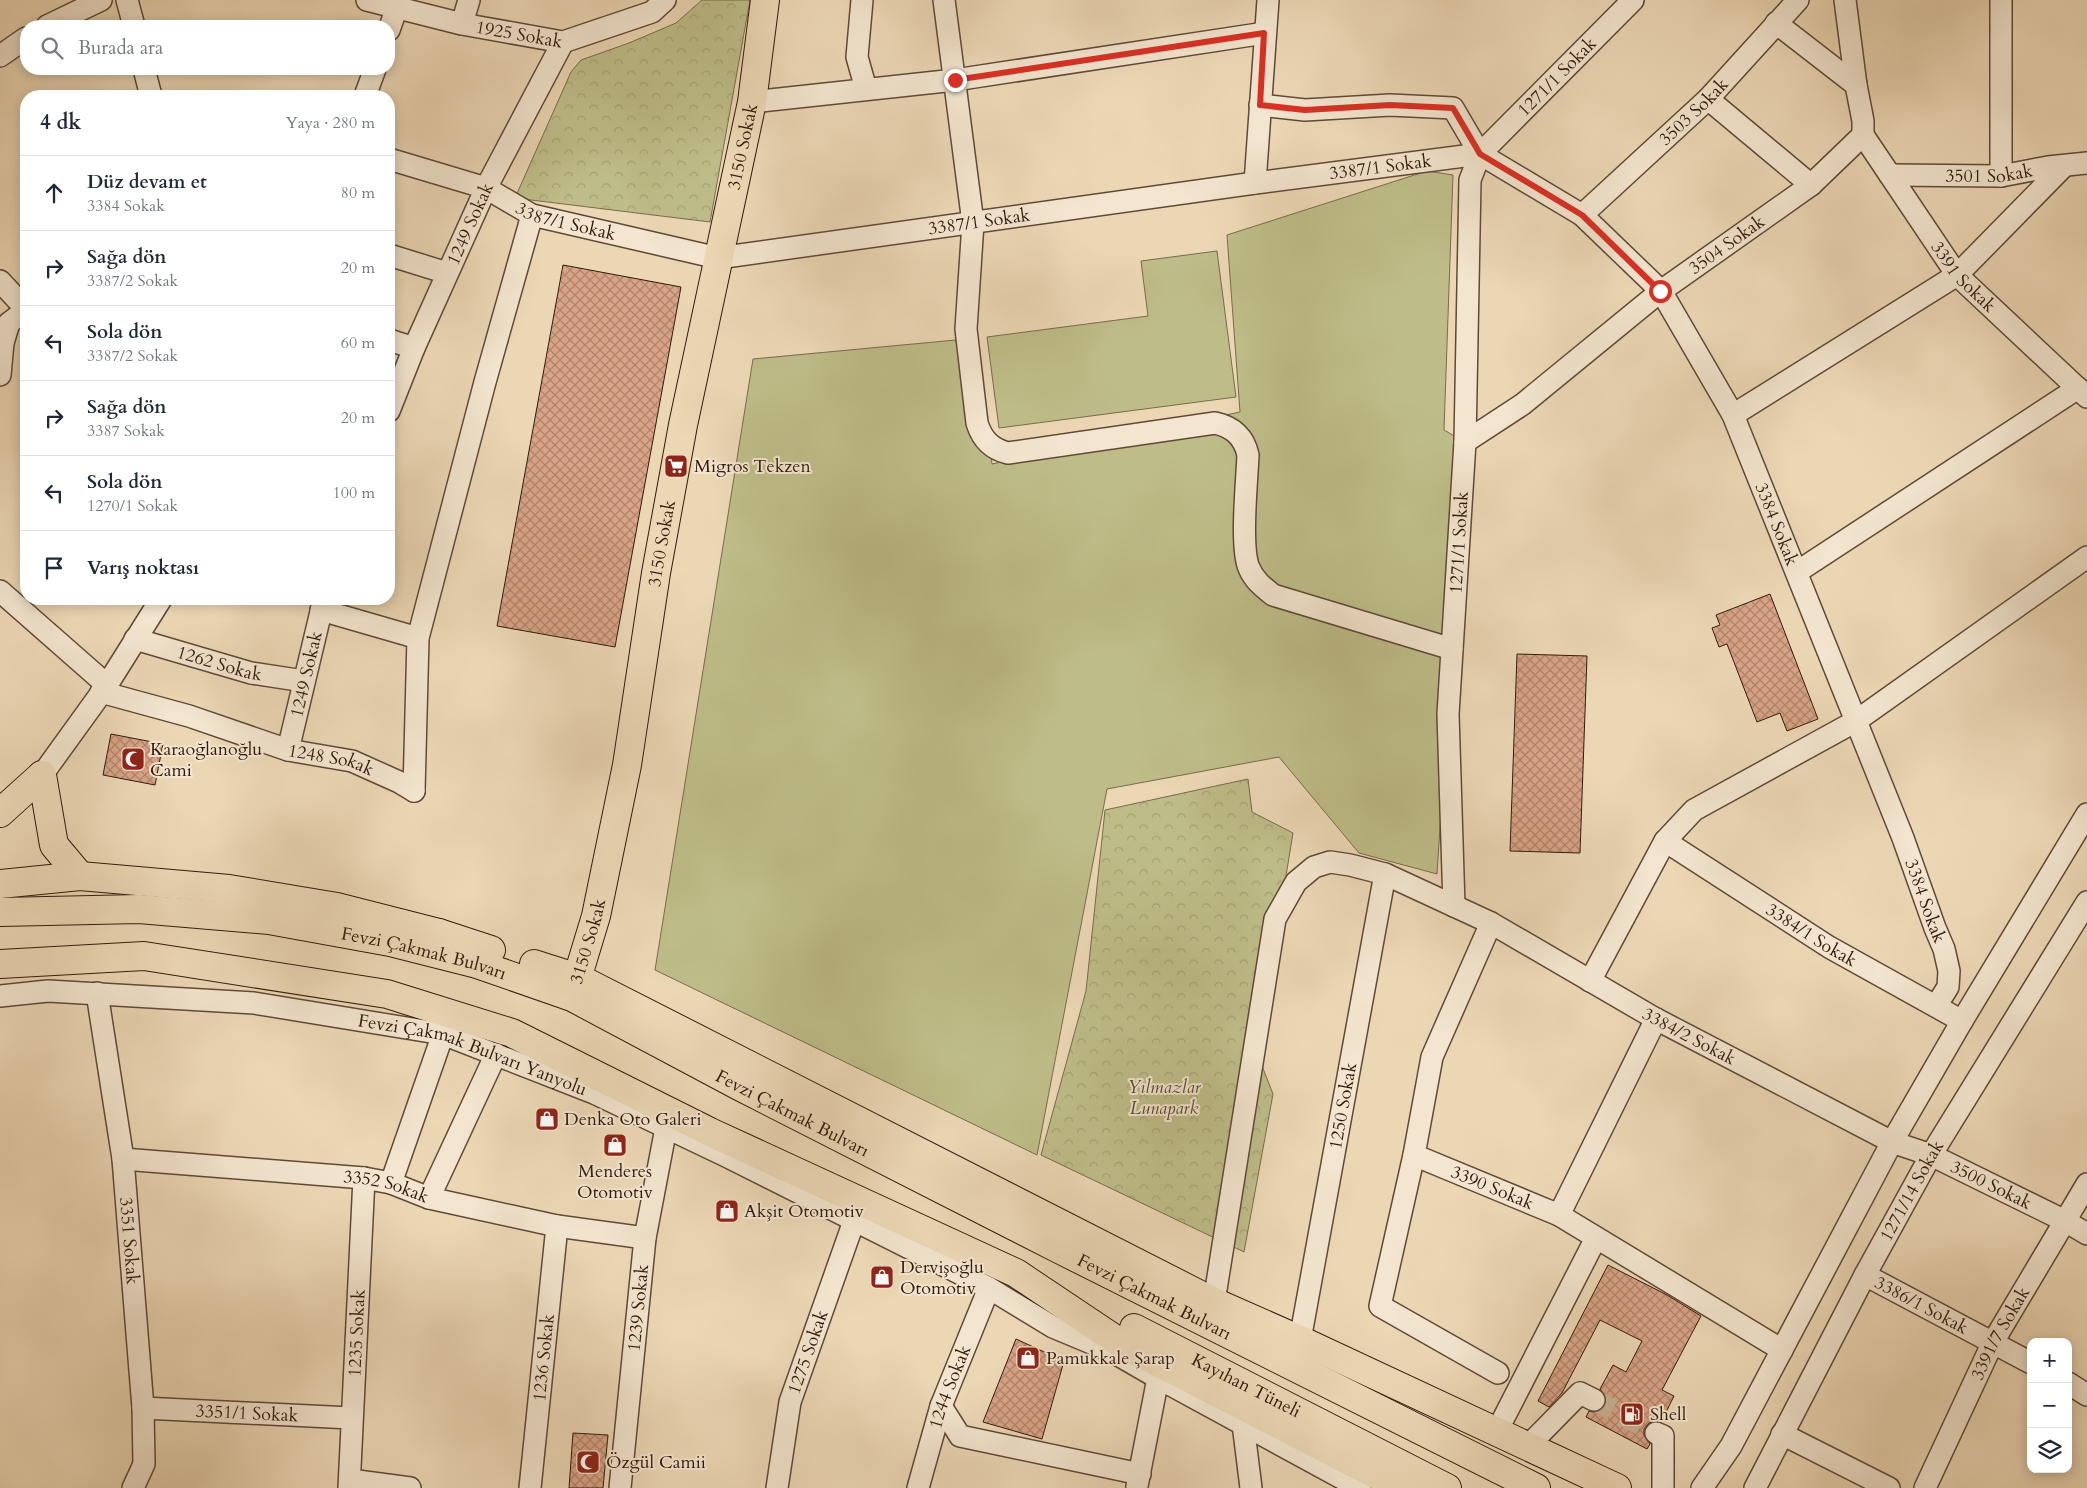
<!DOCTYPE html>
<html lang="tr">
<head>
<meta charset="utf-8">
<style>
	body { margin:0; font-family:Cardo,serif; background:#f6f6f7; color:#1f2937 }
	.controls { position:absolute; right:15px; bottom:15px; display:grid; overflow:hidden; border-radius:10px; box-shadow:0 2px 12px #0003 }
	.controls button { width:45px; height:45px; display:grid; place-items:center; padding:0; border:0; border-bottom:1px solid #e0e1e3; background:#fff; color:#1f2937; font:25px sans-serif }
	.stop { position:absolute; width:15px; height:15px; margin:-11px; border:4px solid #d93025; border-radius:50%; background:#fff }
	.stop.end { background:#d93025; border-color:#fff; box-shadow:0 1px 5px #0008 }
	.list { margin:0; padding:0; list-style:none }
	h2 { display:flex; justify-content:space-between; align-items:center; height:65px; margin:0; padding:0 20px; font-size:21px }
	h2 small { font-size:16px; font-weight:400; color:#747a83 }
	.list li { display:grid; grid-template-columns:32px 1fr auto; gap:15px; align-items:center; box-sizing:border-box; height:75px; padding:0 20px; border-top:1px solid #e0e1e3 }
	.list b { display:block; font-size:19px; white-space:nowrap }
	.list p { margin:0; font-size:16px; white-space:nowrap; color:#747a83 }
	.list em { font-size:16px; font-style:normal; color:#747a83 }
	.icon { flex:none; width:28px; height:28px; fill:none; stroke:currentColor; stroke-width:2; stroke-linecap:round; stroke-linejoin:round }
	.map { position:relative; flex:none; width:2087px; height:1488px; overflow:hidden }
	.search { position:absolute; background:#fff; box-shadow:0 2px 12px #0003; left:20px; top:20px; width:375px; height:55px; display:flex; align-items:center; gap:12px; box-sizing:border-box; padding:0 18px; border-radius:20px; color:#747a83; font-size:19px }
	.panel { position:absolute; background:#fff; box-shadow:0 2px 12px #0003; left:20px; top:90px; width:375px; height:515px; border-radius:20px }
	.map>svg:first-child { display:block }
</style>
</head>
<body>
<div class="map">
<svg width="2087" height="1488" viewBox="0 0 2087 1488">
	<defs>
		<pattern id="park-crowns" width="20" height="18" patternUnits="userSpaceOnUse" patternTransform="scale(1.25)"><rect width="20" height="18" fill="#bebd89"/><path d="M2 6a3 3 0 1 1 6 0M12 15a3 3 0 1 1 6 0" fill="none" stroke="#a4a275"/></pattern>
		<pattern id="building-cross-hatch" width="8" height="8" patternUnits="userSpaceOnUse" patternTransform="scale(1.25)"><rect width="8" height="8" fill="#d8a386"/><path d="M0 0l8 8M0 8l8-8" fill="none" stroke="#b0846c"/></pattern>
	</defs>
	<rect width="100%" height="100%" fill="#ecd7b5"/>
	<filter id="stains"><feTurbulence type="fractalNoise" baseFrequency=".004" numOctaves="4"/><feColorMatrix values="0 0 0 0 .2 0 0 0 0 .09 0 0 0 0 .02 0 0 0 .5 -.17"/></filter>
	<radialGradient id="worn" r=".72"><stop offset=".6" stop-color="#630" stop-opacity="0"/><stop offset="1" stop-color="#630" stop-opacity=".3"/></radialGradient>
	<path fill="#bebd89" stroke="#786c4b" d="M 1427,171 L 1453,175 L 1444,430 L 1465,442 L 1437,874 L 1359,853 L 1279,757 L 1107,789 L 1037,1155 L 655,970 L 753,359 L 977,338 L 992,464 L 1240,412 L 1227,235 Z
		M 1217,251 L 1236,397 L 999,428 L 987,337 L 1148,316 L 1141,261 Z"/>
	<path fill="url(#park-crowns)" stroke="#786c4b" d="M 702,0 L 750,0 L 710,222 L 515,198 L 571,72 L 581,60 L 629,43 L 676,23 Z
		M 1248,779 L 1252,812 L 1293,833 L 1257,1053 L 1273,1094 L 1244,1252 L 1041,1155 L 1086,991 L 1105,810 Z"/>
	<path fill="url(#building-cross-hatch)" stroke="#321b0d" d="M 563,265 L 681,287 L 615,647 L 497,626 Z
		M 1770,594 L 1818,719 L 1787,731 L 1780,713 L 1757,722 L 1727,644 L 1719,647 L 1712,628 L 1720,625 L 1716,615 Z
		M 1517,654 L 1587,656 L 1580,853 L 1510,851 Z
		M 111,734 L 163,744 L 155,785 L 103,775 Z
		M 1608,1265 L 1667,1295 L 1701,1316 L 1662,1390 L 1674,1396 L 1661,1422 L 1655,1421 L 1649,1423 L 1644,1429 L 1644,1435 L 1650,1444 L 1647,1449 L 1586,1417 L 1589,1411 L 1595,1412 L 1605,1406 L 1606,1399 L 1600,1389 L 1613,1365 L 1626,1372 L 1642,1341 L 1600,1320 L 1562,1393 L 1549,1407 L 1538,1401 Z
		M 1016,1339 L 1064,1361 L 1042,1439 L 983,1422 Z
		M 573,1433 L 608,1435 L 603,1488 L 569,1488 Z"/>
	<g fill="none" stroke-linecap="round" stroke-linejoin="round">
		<path stroke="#c7b193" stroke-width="21" stroke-dasharray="21 11" stroke-linecap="butt" d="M 1594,1400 L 1656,1433"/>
		<g stroke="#604a37" stroke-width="24">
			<g id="minor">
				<path d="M 127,0 L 134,26"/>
				<path id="s1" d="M 367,0 L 462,24 L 563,42 L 652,12 L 665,0"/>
				<path d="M 862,0 L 857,57 L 866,89"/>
				<path d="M 944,0 L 973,223 L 966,329 L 977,423 C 982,439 991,449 1008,453 L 1215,423 C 1233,427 1244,437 1248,455 C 1247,481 1240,547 1249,568 C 1254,580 1263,587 1273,595 L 1452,649"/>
				<path d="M 1845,0 L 1856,85 L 1863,121 L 1863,135"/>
				<path d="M 1776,23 L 1856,85"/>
				<path d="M 462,24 L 469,0"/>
				<path d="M 47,26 L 101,0"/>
				<path d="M 389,30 L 397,7"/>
				<path d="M 0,56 L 26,38"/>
				<path d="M 144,69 L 151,96"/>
				<path d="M 365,96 L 375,69"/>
				<path d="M 1708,99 L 1811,185"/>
				<path d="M 752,102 L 955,80 L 1265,33"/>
				<path d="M 1260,105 L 1305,110 L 1390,105 L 1453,108 L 1480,154"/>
				<path id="s2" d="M 1863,135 L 1957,275 L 2087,397"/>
				<path id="s3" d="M 1480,154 L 1633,0"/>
				<path id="s4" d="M 389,159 L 486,188 L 532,215 L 718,258 L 1255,183 L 1480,154"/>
				<path id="s5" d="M 1890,175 L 2001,176 L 2048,167 L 2087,163"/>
				<path d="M 2001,176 L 2001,0"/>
				<path d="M 1255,183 L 1268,0"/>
				<path id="s6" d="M 1582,215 L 1708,99 L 1798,0"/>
				<path d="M 389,255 L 447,273"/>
				<path d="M 0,281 L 26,309"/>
				<path d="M 389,340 L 414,348"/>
				<path d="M 0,375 L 3,343 L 9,323 L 26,310"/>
				<path id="s7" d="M 389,411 L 414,348 L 486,188 L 563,42"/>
				<path d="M 1733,415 L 1957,275 L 2064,166"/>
				<path id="s8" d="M 1465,442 L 1523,404 L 1661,291 L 1811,185 L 1863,135"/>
				<path d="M 1797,572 L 2078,388"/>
				<path d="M 0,591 L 107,685"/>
				<path d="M 321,610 L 418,638"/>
				<path id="s9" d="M 135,639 L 251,673 L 304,681"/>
				<path id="s10" d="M 101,692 L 189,716 L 288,750 L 352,761 L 399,782 L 414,791"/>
				<path id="s11" d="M 288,750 L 324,599"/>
				<path d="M 42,775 L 107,685 L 161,599"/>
				<path d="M 414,791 L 418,638 L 485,382 L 532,215"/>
				<path id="s12" d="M 1665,841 L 1829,947 L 1962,1021"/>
				<path id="s13" d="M 1454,906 L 1448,714 L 1465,442 L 1470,180 L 1480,154 L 1582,215 L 1661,291 L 1733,415 L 1903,838 L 1935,928 L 1944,949 L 1949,971 L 1948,987 L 1936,1006"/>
				<path id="s14" d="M 1491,923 L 1432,1057 L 1414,1155 L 1559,1215 L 1782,1350"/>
				<path d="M 1590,981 L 1665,841 L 1694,810 L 1856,721 L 2087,557"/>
				<path id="s15" d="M 97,993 L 123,1159 L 143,1408 L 144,1464 L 133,1488"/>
				<path id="s16" d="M 0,996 L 48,991 L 254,1003 L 443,1034 L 594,1093 L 726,1156 L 989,1288 L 1053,1327 L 1113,1352 L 1158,1378 L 1360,1488"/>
				<path d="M 1414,1155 L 1380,1306 L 1498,1373"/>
				<path id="s17" d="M 123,1159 L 364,1178 L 391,1183 L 429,1198 L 557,1226 L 645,1238"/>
				<path d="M 391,1183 L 443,1034"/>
				<path d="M 429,1198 L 496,1054"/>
				<path d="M 1559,1215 L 1656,1019"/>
				<path id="s18" d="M 1865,1275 L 2031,1363"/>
				<path id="s19" d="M 1214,1302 L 1275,919 L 1296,882 L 1314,867 L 1330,862 L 1350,865 L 1385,874 L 1491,923 L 1656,1019 L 1892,1142 L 1931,1155 L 2065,1221 L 2087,1234"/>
				<path id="s20" d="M 1300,1340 L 1385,874"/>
				<path d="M 2068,1383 L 2087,1395"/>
				<path d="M 941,1406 L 960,1436 L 1140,1474"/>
				<path id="s21" d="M 143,1408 L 351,1418"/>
				<path d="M 1243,1424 L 1251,1488"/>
				<path d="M 1497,1431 L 1596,1238"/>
				<path d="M 1656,1433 L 1663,1436 L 1663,1488"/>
				<path d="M 1782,1434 L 1889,1488"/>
				<path d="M 1528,1446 L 1580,1393 L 1594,1400"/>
				<path d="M 350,1480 L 410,1488"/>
				<path d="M 1137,1486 L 1158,1378"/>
				<path id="s22" d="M 349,1488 L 364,1178"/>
				<path id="s23" d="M 530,1488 L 557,1226"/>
				<path id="s24" d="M 620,1488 L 645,1238 L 666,1128"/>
				<path id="s25" d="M 777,1488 L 790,1402 L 854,1221"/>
				<path id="s26" d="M 918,1488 L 941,1406 L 989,1288"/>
				<path d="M 1702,1488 L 1731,1446 L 1892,1142 L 1962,1021 L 2087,814"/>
				<path id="s27" d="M 1755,1488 L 1865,1275 L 1931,1155 L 2087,902"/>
				<path id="s28" d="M 1925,1488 L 1993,1342 L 2087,1184"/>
			</g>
		</g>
		<g stroke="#321b0d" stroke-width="30">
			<g id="major">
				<path d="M 42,775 L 54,845 L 80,876"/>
				<path d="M 0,813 L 42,775"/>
				<path d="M 0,884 L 80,876 L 229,889 L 337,907 L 439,933 L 453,944"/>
				<path id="s29" d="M 0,912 L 139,909 L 269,920 L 390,942 L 477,964 L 572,997 L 739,1086 L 1059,1249 L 1536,1488"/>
				<path d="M 439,933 L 491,950"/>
				<path d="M 0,964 L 144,956 L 387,994 L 512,1033 L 710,1132 L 1016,1273 L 1119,1342 L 1402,1488"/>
				<path d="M 534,964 L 578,978 L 1214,1302 L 1300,1340 L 1617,1488"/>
				<path id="s30" d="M 572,995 L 596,916 L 627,765 L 656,573 L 683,425 L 752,102 L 765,0"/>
				<path id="s31" d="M 1134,1328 L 1447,1488"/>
			</g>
		</g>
		<use href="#minor" stroke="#f3e5cf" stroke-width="21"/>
		<use href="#major" stroke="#ecd7b5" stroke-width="28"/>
	</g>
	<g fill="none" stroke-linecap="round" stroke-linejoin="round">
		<path stroke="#d93025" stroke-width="6" d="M 955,80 L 1264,33 L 1260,105 L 1305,110 L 1390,105 L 1453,108 L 1480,154 L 1582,215 L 1660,291"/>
	</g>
	<defs>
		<g id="supermarket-square" transform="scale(1.25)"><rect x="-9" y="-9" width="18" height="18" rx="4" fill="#8f2418" stroke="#f3e5cf"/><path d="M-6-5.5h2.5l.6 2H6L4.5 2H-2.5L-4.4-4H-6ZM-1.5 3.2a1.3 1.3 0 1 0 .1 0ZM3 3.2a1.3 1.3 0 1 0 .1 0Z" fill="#fff"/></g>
		<g id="mosque-square" transform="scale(1.25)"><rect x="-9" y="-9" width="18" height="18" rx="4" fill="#8f2418" stroke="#f3e5cf"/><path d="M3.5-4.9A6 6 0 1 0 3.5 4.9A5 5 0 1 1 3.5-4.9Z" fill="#fff"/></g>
		<g id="shop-square" transform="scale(1.25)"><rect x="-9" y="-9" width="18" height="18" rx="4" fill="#8f2418" stroke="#f3e5cf"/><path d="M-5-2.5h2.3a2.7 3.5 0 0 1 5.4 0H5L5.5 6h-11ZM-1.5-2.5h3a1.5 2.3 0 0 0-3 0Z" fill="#fff"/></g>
		<g id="fuel-square" transform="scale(1.25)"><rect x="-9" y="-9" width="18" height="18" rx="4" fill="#8f2418" stroke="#f3e5cf"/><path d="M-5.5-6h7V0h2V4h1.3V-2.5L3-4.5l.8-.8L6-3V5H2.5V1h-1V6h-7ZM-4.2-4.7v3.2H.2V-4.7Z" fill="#fff"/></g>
	</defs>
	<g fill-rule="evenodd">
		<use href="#supermarket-square" x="676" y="466"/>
		<use href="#mosque-square" x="133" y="759"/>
		<use href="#shop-square" x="547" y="1119"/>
		<use href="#shop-square" x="615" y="1145"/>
		<use href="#shop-square" x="727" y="1211"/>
		<use href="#shop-square" x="882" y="1277"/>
		<use href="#shop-square" x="1028" y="1358"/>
		<use href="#fuel-square" x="1632" y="1414"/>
		<use href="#mosque-square" x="588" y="1462"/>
	</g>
	<g text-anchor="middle" stroke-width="4" stroke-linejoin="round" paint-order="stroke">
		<g font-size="18" fill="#321b0d" stroke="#f3e5cf">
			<text dy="6" stroke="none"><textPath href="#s1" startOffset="156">1925 Sokak</textPath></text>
			<text dy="6" stroke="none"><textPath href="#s3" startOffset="109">1271/1 Sokak</textPath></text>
			<text dy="6" stroke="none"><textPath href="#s6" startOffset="152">3503 Sokak</textPath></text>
			<text dy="6" stroke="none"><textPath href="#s30" startOffset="866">3150 Sokak</textPath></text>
			<text dy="6" stroke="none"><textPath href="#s4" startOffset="1014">3387/1 Sokak</textPath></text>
			<text dy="6" stroke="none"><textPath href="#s5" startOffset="99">3501 Sokak</textPath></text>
			<text dy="6" stroke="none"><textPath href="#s4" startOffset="189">3387/1 Sokak</textPath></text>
			<text dy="6" stroke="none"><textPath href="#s4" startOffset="609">3387/1 Sokak</textPath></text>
			<text dy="6" stroke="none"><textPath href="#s7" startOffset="204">1249 Sokak</textPath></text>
			<text dy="6" stroke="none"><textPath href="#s8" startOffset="328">3504 Sokak</textPath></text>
			<text dy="6" stroke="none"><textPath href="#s2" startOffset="174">3391 Sokak</textPath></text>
			<text dy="6" stroke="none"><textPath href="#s13" startOffset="1244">3384 Sokak</textPath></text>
			<text dy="6" stroke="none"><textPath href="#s30" startOffset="461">3150 Sokak</textPath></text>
			<text dy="6" stroke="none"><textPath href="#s13" startOffset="364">1271/1 Sokak</textPath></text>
			<text dy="6" stroke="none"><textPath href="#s9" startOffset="88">1262 Sokak</textPath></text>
			<text dy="6" stroke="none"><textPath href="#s11" startOffset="78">1249 Sokak</textPath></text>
			<text dy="6" stroke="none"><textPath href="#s10" startOffset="240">1248 Sokak</textPath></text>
			<text dy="6" stroke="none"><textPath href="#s13" startOffset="1649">3384 Sokak</textPath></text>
			<text dy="6" stroke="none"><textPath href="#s12" startOffset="174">3384/1 Sokak</textPath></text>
			<text dy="6" stroke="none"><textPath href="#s30" startOffset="56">3150 Sokak</textPath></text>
			<text dy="6" stroke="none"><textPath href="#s29" startOffset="428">Fevzi Çakmak Bulvarı</textPath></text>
			<text dy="6" stroke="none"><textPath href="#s19" startOffset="872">3384/2 Sokak</textPath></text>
			<text dy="6" stroke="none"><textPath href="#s16" startOffset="480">Fevzi Çakmak Bulvarı Yanyolu</textPath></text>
			<text dy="6" stroke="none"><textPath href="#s20" startOffset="238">1250 Sokak</textPath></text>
			<text dy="6" stroke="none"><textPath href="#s29" startOffset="832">Fevzi Çakmak Bulvarı</textPath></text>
			<text dy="6" stroke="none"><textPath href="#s19" startOffset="1209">3500 Sokak</textPath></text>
			<text dy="6" stroke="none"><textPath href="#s17" startOffset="265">3352 Sokak</textPath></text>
			<text dy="6" stroke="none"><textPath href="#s14" startOffset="331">3390 Sokak</textPath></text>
			<text dy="6" stroke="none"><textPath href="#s27" startOffset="336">1271/14 Sokak</textPath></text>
			<text dy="6" stroke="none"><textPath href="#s15" startOffset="250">3351 Sokak</textPath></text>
			<text dy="6" stroke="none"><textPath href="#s29" startOffset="1238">Fevzi Çakmak Bulvarı</textPath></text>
			<text dy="6" stroke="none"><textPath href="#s18" startOffset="64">3386/1 Sokak</textPath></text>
			<text dy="6" stroke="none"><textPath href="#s24" startOffset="181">1239 Sokak</textPath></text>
			<text dy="6" stroke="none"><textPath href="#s22" startOffset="155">1235 Sokak</textPath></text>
			<text dy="6" stroke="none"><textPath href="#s28" startOffset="172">3391/7 Sokak</textPath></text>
			<text dy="6" stroke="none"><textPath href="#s25" startOffset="140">1275 Sokak</textPath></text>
			<text dy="6" stroke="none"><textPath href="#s23" startOffset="131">1236 Sokak</textPath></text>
			<text dy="6" stroke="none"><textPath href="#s31" startOffset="126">Kayıhan Tüneli</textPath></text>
			<text dy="6" stroke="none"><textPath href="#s26" startOffset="106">1244 Sokak</textPath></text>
			<text dy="6" stroke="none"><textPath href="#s21" startOffset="104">3351/1 Sokak</textPath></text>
		</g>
		<g font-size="18" fill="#321b0d" stroke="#f3e5cf" text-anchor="start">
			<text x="694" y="472">Migros Tekzen</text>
			<text x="150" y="755">Karaoğlanoğlu<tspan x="150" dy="21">Cami</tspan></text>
			<text x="564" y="1125">Denka Oto Galeri</text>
			<text x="615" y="1177" text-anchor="middle">Menderes<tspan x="615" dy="21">Otomotiv</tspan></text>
			<text x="744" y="1217">Akşit Otomotiv</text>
			<text x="900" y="1273">Dervişoğlu<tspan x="900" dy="21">Otomotiv</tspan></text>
			<text x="1046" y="1364">Pamukkale Şarap</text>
			<text x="1650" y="1420">Shell</text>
			<text x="606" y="1468">Özgül Camii</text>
		</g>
		<g font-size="18" font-style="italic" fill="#5c4c32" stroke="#f3e5cf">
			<text x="1164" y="1093">Yılmazlar<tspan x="1164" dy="21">Lunapark</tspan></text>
		</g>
	</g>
	<rect width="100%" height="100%" filter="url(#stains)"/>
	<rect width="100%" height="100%" fill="url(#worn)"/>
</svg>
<div class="controls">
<button>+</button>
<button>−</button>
<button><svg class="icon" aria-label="layers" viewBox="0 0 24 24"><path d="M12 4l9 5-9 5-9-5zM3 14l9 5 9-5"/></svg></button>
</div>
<div class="stop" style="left:1660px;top:291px"></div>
<div class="stop end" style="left:955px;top:80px"></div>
<div class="search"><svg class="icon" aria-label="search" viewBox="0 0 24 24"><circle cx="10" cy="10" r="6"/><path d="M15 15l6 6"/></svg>Burada ara</div>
<section class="panel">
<h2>4 dk<small>Yaya · 280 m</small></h2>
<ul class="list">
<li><svg class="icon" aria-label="ahead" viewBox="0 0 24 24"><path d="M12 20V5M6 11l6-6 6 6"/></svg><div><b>Düz devam et</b><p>3384 Sokak</p></div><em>80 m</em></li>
<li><svg class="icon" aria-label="right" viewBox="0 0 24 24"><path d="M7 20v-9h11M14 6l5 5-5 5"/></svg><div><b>Sağa dön</b><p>3387/2 Sokak</p></div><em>20 m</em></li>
<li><svg class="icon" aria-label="left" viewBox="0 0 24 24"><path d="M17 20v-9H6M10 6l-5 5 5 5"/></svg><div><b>Sola dön</b><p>3387/2 Sokak</p></div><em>60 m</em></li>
<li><svg class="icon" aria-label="right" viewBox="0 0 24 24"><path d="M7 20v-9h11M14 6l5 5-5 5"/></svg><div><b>Sağa dön</b><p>3387 Sokak</p></div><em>20 m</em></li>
<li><svg class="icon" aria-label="left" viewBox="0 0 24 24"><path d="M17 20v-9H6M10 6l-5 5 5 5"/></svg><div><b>Sola dön</b><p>1270/1 Sokak</p></div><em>100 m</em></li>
<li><svg class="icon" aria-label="arrive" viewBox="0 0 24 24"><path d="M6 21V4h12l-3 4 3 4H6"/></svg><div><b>Varış noktası</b></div></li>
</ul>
</section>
</div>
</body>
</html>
